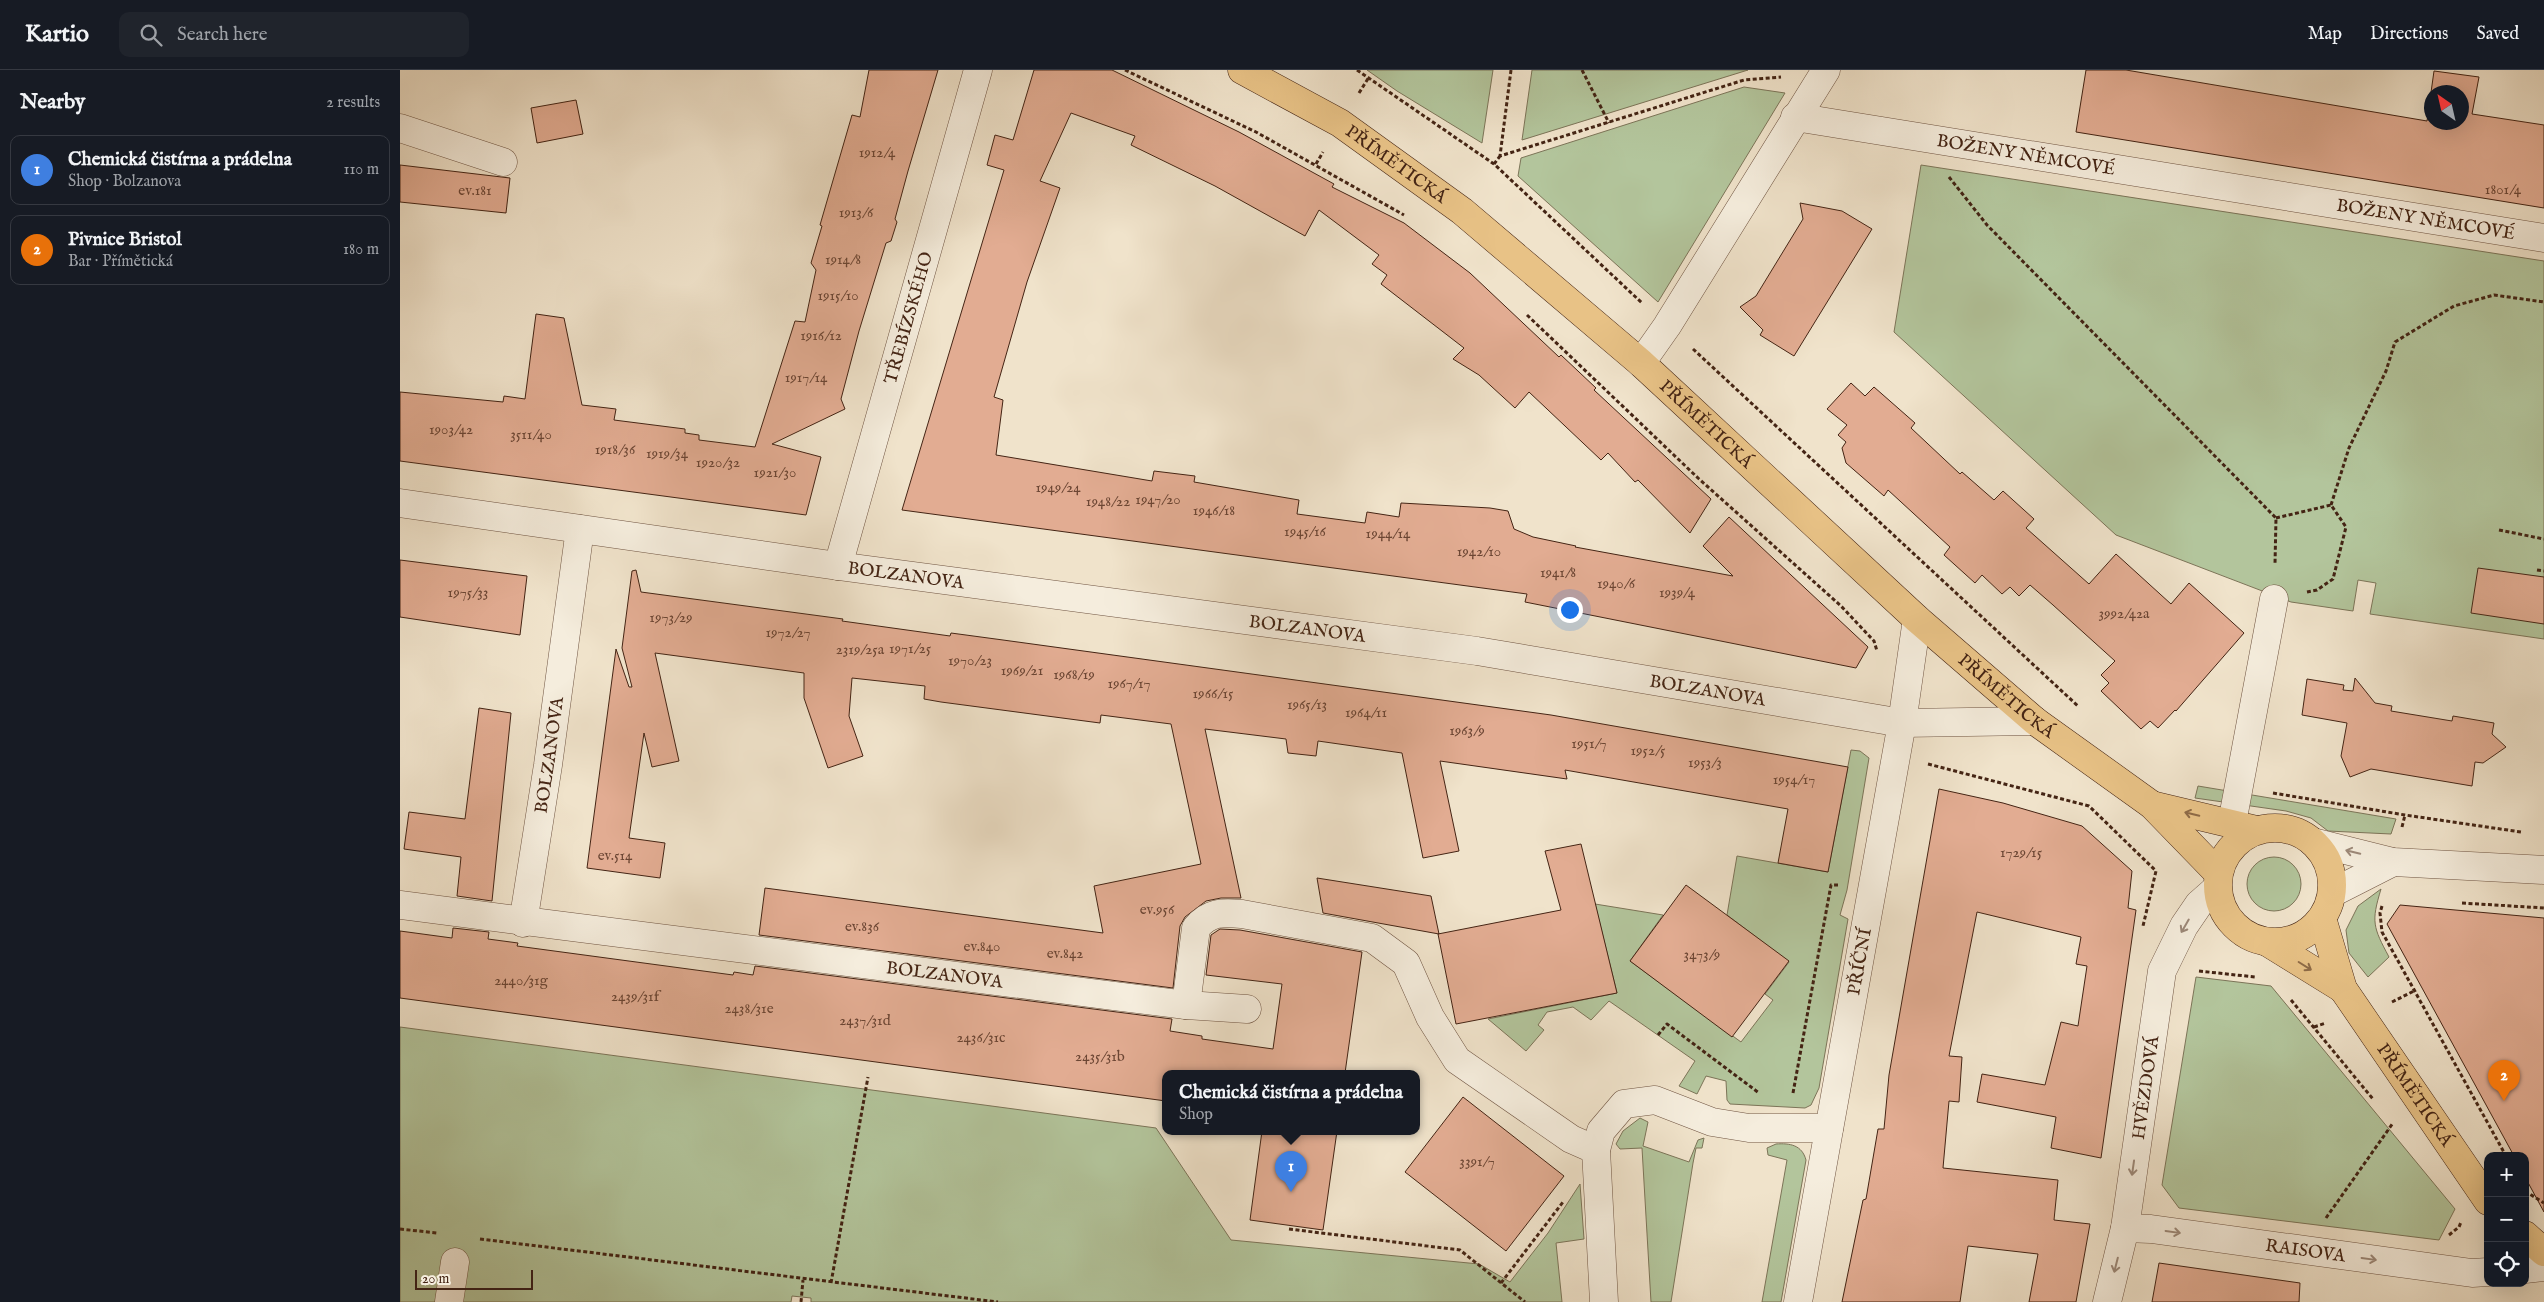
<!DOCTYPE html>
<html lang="en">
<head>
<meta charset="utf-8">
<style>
	body { margin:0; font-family:"IM FELL English",serif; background:#20242c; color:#f1f3f6 }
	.controls { position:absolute; right:15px; bottom:15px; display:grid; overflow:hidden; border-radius:10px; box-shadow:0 5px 20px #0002 }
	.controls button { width:45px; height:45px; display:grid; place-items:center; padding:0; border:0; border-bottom:1px solid #363941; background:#171b24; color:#f1f3f6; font:25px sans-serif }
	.compass { position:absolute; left:2024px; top:15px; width:45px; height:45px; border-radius:50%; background:#171b24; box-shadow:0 5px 20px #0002; rotate:326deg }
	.scale { position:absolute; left:15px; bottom:12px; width:118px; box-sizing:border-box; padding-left:5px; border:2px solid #442414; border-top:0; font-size:14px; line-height:18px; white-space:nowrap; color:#442414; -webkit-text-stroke:4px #f5eddd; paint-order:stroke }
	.you { position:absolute; left:1169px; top:539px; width:18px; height:18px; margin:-12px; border:4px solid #fff; border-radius:50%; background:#1a73e8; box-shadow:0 0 0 8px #1a73e833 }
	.badge { display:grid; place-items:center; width:32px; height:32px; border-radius:50%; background:#c59692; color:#fff; font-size:16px; font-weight:700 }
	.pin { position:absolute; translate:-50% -41px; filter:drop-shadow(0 1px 2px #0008) }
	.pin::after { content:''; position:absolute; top:26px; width:18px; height:15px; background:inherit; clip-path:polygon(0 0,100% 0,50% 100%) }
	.popup { position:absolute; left:762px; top:1000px; width:258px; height:65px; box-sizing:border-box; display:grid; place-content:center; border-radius:10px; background:#171b24; filter:drop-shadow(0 1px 4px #0005); font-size:16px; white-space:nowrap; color:#9ea1a6 }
	.popup b { font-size:19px; color:#f1f3f6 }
	.popup::after { content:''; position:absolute; left:50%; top:100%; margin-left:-10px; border:10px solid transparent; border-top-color:#171b24 }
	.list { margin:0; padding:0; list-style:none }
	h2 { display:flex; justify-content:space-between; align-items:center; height:65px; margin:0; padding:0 20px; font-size:21px }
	h2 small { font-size:16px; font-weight:400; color:#9ea1a6 }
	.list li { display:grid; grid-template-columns:32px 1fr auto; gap:15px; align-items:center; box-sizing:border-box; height:70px; margin:0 10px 10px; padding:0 10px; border:1px solid #363941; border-radius:10px }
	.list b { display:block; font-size:19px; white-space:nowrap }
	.list p { margin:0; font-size:16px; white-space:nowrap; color:#9ea1a6 }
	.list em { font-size:16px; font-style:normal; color:#9ea1a6 }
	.icon { flex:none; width:28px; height:28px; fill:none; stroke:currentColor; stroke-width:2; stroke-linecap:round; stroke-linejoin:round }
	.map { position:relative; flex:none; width:2144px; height:1232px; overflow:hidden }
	header { display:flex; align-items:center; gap:30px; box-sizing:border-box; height:70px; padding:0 25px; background:#171b24; border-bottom:1px solid #363941 }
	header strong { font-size:24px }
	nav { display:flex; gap:28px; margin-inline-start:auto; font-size:18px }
	.search { width:350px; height:45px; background:#20242c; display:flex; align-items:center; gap:12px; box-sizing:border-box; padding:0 18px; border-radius:10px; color:#9ea1a6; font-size:19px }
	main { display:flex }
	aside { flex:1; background:#171b24 }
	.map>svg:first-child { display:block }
</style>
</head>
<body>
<header>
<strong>Kartio</strong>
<div class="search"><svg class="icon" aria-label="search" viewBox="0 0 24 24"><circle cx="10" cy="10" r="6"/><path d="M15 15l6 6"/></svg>Search here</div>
<nav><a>Map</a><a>Directions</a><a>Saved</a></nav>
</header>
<main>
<aside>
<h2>Nearby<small>2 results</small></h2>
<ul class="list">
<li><span class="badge" style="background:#3f7fe0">1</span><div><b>Chemická čistírna a prádelna</b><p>Shop · Bolzanova</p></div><em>110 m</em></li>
<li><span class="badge" style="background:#e8710a">2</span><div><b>Pivnice Bristol</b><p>Bar · Přímětická</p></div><em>180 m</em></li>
</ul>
</aside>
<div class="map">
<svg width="2144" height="1232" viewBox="0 0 2144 1232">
	<rect width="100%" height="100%" fill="#f0e3cb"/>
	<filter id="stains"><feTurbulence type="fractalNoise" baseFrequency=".004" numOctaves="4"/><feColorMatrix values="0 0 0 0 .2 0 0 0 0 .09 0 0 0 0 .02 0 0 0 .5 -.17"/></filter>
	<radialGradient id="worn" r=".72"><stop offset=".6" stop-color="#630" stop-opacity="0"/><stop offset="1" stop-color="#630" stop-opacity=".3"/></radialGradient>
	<path fill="#b3c59c" stroke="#7c7458" d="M 967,0 L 1093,0 L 1082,73 L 997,21 Z
		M 1132,0 L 1348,0 L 1122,70 Z
		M 1344,17 L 1385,23 L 1258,232 L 1118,106 L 1121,88 Z
		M 1521,95 L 2144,191 L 2144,569 L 1970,544 L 1976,513 L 1958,510 L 1953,541 L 1891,532 L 1716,465 L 1494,262 Z
		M 1451,680 L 1460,681 L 1469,688 L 1447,820 L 1440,845 L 1448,849 L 1419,1018 L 1411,1035 L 1405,1038 L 1330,1034 L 1327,1030 L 1326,1011 L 1306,1006 L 1297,1024 L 1279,1016 L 1295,991 L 1209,931 L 1191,950 L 1173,937 L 1147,942 L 1138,955 L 1144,960 L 1126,981 L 1088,949 L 1217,923 L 1195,834 L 1263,845 L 1230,891 L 1341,972 L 1373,930 L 1365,924 L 1389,892 L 1327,845 L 1337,786 L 1428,802 Z
		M 1798,716 L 1996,749 L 1991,764 L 1928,761 L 1911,748 L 1886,741 L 1795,728 Z
		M1847 814a27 27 0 1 1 54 0a27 27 0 1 1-54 0Z
		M 1981,819 C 1971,852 1973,857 1989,887 L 1968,907 L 1949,883 L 1946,860 L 1958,836 Z
		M 1796,907 L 1871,916 L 2055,1139 L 2039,1170 L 1779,1138 L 1762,1115 Z
		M 0,957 L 756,1058 L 831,1170 L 1079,1194 L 1110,1212 L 1148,1163 L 1180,1114 L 1184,1169 L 1156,1173 L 1162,1232 L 411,1232 L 411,1228 L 392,1226 L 391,1232 L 0,1232 Z
		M 1240,1048 L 1248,1052 L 1243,1076 L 1289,1092 L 1298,1070 L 1304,1068 L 1302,1078 L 1296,1078 L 1293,1093 L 1271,1232 L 1251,1232 L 1242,1078 L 1220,1079 L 1216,1074 L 1223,1061 Z
		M 1376,1074 C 1390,1073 1402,1075 1406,1090 L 1381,1232 L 1362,1232 L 1387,1090 L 1368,1085 L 1367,1078 Z"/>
	<path fill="#e2ac92" stroke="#442414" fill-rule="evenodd" d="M 469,0 L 538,0 L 508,101 L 495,149 L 497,152 L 491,171 L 486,173 L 459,261 L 441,329 L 445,339 L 372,374 L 421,387 L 406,445 L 0,391 L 0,322 L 103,332 L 104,326 L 125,329 L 136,244 L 164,248 L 182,335 L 216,339 L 214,350 L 285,359 L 285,363 L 299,365 L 299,370 L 355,377 L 395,251 L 405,252 L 416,200 L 411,193 L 422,156 L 420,155 L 452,45 L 460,47 Z
		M 634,0 L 712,0 L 839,62 L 934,114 L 932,117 L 1004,153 L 1070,203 L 1159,287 L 1161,285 L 1196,318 L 1194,320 L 1311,429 L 1290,463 L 1238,410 L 1235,412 L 1208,383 L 1201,390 L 1129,322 L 1115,338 L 1079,305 L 1053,289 L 1064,278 L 981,214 L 987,205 L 972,194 L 979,185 L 919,140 L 905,166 L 815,116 L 731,75 L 735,66 L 671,43 L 640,111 L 660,118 L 627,212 L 594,327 L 603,330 L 596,385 L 752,411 L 754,401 L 795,406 L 794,412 L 899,430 L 897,444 L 965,453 L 967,442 L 999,447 L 1001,433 L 1090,438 L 1108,441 L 1114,459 L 1133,467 L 1176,476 L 1175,477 L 1333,506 L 1303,476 L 1329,447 L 1468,577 L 1456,598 L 1125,532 L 1127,524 L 502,440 L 604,100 L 587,95 L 595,65 L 613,70 Z
		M 1686,0 L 1726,0 L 2027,51 L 2034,1 L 2079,7 L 2072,44 L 2144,55 L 2144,138 L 1676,62 ZM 2032,22 L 2062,22 L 2062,52 L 2032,52 Z
		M 176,30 L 183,64 L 137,73 L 131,38 Z
		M 0,95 L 110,108 L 106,143 L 0,132 Z
		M 1400,133 L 1442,141 L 1472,159 L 1394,286 L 1360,265 L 1363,260 L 1340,237 L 1356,226 L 1403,149 Z
		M 1451,313 L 1465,326 L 1474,317 L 1515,353 L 1511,358 L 1560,404 L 1562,402 L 1594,430 L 1603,421 L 1634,449 L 1626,458 L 1689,514 L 1716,484 L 1771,534 L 1789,513 L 1844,563 L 1776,641 L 1775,640 L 1758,658 L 1750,651 L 1741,659 L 1701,621 L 1709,613 L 1701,605 L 1715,591 L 1653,535 L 1630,515 L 1619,526 L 1610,517 L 1602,524 L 1582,505 L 1575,513 L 1544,485 L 1550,477 L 1488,420 L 1484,426 L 1446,393 L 1442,378 L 1446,372 L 1438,365 L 1447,355 L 1427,339 Z
		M 0,490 L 127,506 L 120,565 L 0,547 Z
		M 2078,498 L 2144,507 L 2144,554 L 2071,543 Z
		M 236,500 L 241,522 L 443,549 L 442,551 L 550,566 L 551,563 L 603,570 L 1151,645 L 1448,697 L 1428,802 L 1378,793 L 1388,739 L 1165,700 L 1167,709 L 1040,691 L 1059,781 L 1023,788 L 1002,683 L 918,671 L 916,686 L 888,683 L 886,669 L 805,659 L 841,828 L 821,828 L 806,831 L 785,847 L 780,856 L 773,918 L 359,865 L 365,818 L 703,863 L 694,816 L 801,794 L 771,654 L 701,645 L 700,653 L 541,632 L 524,629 L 525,616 L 452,608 L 449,646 L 463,686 L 428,698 L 404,628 L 404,603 L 255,583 L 279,691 L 252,697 L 244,663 L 229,768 L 265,773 L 260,808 L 187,798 L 216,579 L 229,617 L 232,617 L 222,578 L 232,501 Z
		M 1955,608 L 1975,633 L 1992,636 L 1991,641 L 2052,651 L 2053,646 L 2094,653 L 2092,664 L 2106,677 L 2083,693 L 2075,692 L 2072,716 L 1971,699 L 1950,707 L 1941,686 L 1947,653 L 1902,645 L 1907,609 L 1944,615 L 1943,620 L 1953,621 Z
		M 79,638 L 111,643 L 92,831 L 57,826 L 61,787 L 4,779 L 9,742 L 65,749 Z
		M 1539,719 L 1603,733 L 1682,756 L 1732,801 L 1728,838 L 1736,840 L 1701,1088 L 1651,1078 L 1656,1047 L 1577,1032 L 1582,1004 L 1645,1015 L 1661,952 L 1678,956 L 1687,896 L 1676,894 L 1681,867 L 1577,842 L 1549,986 L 1562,987 L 1559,1032 L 1549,1031 L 1543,1098 L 1658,1110 L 1654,1150 L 1690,1154 L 1676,1232 L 1629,1232 L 1638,1184 L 1568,1176 L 1560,1232 L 1442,1232 L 1463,1130 L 1466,1129 L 1478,1059 L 1484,1059 L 1489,1005 Z
		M 1181,774 L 1217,923 L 1056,954 L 1038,864 L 1161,840 L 1145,781 Z
		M 917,808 L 1031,826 L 1039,864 L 923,843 Z
		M 1286,815 L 1389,891 L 1332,967 L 1230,891 Z
		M 2000,835 L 2144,848 L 2144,1142 L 2125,1107 L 2125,1086 L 2114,1086 L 1987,854 Z
		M 53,858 L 89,862 L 88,869 L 118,873 L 117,876 L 333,905 L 334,902 L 353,905 L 355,896 L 772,949 L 770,961 L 802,966 L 802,969 L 873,979 L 882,914 L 806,905 L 811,865 L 820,859 L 840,860 L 962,882 L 945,1003 L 766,1003 L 766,1031 L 0,928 L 0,861 L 52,868 Z
		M 1063,1027 L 1164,1106 L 1106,1181 L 1005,1102 Z
		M 862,1061 L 937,1061 L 923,1160 L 850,1150 Z
		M 1759,1193 L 1900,1213 L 1899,1232 L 1752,1232 Z"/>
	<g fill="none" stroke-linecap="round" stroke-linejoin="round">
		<g stroke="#6f5442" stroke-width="29">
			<g id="minor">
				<path id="s1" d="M 1395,47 L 2144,168"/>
				<path d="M 0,58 L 103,92"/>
				<path d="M 1241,293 L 1267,256 L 1426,0"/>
				<path id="s2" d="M 0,433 L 438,496 L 1077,581 L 1502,653 L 1635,651"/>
				<path id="s3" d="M 438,496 L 578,0"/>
				<path d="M 1832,753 L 1874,529"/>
				<path d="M 1913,772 L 1993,792 L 2144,800"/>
				<path d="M 1932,823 L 1993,792"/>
				<path id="s4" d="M 0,835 L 714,926 L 786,935 L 847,939"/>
				<path id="s5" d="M 123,853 L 148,695 L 180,459"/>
				<path d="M 786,935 L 796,858 C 809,842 822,842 842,844 L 972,868 L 1006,893 L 1030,947 L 1057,990 L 1171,1069 L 1196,1080"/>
				<path id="s6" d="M 1725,1158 L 1751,1159 L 2072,1203 L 2088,1202"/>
				<path d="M 2125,1199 L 2144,1197"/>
				<path d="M 49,1232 L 55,1192"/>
				<path d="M 1204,1232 L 1196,1080 L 1201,1061 L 1224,1034 L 1255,1030 L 1312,1052 L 1349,1058 L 1429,1058"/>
				<path id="s7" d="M 1398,1232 L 1502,653 L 1517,549"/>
				<path id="s8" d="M 1707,1232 L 1725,1158 L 1762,901 L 1784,856 L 1799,834 L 1816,819"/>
			</g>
		</g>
		<g stroke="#442414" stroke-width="29">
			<g id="major">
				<path id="s9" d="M 842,0 L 940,53 L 1062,141 L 1241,293 L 1517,549 L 1635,651 L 1752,735 L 1818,803"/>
				<path d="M 1752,735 L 1857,760"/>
				<circle cx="1875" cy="815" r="57"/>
				<path id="s10" d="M 1922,848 L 1943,919 L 2088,1131"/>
				<path d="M 1867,872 L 1943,919"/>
				<path d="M 2125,1165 L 2144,1182"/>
			</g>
		</g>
		<path stroke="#442414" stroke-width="3" stroke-dasharray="4 2.5" stroke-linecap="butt" d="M 725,0 L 856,62 L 1004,145
			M 957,0 L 1094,94 L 1242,233
			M 1111,0 L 1100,86 L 1344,10 L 1381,7
			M 1182,0 L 1209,53
			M 959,23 L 969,7
			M 916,94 L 923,82
			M 1094,94 L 1100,86
			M 1549,107 L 1587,155 L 1876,448 L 1875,494
			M 1127,245 L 1298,408 L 1441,536 L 1474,571 L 1477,581
			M 1293,279 L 1679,637
			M 1931,435 L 1949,378 L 1986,301 L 1995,272 L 2054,236 L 2094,225 L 2144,232
			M 1876,448 L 1931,435 L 1946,457 L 1933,509 L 1917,520 L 1907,522
			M 2099,460 L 2144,469
			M 2137,500 L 2144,501
			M 1528,694 L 1689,736 L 1756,801 L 1743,856
			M 1873,723 L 2005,745 L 2121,762
			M 2002,757 L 2005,745
			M 2062,833 L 2144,838
			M 1982,836 L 1980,843 L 1982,862 L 2106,1086
			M 1799,901 L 1855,907
			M 1891,930 L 1973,1029
			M 1992,932 L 2016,920
			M 1914,957 L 1926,953
			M 1258,965 L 1267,954 L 1359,1023
			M 1393,1023 L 1431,815 L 1438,815
			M 2125,1121 L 2144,1133
			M 1926,1148 L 1993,1053
			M 0,1159 L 37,1163
			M 889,1159 L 1060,1180 L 1125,1232
			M 2049,1165 L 2059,1157 L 2061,1152
			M 80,1169 L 598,1232
			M 431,1213 L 468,1007
			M 1101,1213 L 1163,1132
			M 401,1232 L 403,1210"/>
		<use href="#minor" stroke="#f5eddd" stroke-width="28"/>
		<use href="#major" stroke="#e8c286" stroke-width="28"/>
	</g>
	<defs><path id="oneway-shaft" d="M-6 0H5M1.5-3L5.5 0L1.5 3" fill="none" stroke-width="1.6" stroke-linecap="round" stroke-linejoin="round" transform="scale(1.25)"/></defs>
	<g stroke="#8e6b47">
		<use href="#oneway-shaft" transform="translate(1792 744) rotate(-167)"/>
		<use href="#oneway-shaft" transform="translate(1905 896) rotate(32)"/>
	</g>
	<g stroke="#9c8878">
		<use href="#oneway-shaft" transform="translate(1953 782) rotate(-166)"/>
		<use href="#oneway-shaft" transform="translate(1785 856) rotate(120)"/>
		<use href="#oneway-shaft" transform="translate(1733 1098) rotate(98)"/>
		<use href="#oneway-shaft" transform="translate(1773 1162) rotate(8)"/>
		<use href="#oneway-shaft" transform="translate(1969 1189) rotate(8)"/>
		<use href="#oneway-shaft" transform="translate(1716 1195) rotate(104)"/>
	</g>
	<g text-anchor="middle" stroke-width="4" stroke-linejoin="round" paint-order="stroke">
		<g font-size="15" fill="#6c4634">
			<text x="477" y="87">1912/4</text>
			<text x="2103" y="124">1801/4</text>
			<text x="75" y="125">ev.181</text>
			<text x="456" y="147">1913/6</text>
			<text x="443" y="194">1914/8</text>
			<text x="438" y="230">1915/10</text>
			<text x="421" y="270">1916/12</text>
			<text x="406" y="312">1917/14</text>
			<text x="51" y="364">1903/42</text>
			<text x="131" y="369">3511/40</text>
			<text x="215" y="384">1918/36</text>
			<text x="267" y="388">1919/34</text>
			<text x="318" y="397">1920/32</text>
			<text x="375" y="407">1921/30</text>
			<text x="658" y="422">1949/24</text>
			<text x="758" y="434">1947/20</text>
			<text x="708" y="436">1948/22</text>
			<text x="814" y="445">1946/18</text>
			<text x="905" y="466">1945/16</text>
			<text x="988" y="468">1944/14</text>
			<text x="1079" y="486">1942/10</text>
			<text x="1158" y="507">1941/8</text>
			<text x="1216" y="518">1940/6</text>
			<text x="68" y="527">1975/33</text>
			<text x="1277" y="527">1939/4</text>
			<text x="1724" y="548">3992/42a</text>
			<text x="271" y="552">1973/29</text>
			<text x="388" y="567">1972/27</text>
			<text x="510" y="583">1971/25</text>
			<text x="460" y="584">2319/25a</text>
			<text x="570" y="595">1970/23</text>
			<text x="622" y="605">1969/21</text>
			<text x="674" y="609">1968/19</text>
			<text x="729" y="618">1967/17</text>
			<text x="813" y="628">1966/15</text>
			<text x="907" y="639">1965/13</text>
			<text x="966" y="647">1964/11</text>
			<text x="1067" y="665">1963/9</text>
			<text x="1189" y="678">1951/7</text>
			<text x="1248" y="685">1952/5</text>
			<text x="1305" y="697">1953/3</text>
			<text x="1394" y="714">1954/17</text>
			<text x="1621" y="787">1729/15</text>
			<text x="215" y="790">ev.514</text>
			<text x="757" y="844">ev.956</text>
			<text x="462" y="861">ev.836</text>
			<text x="582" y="881">ev.840</text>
			<text x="665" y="888">ev.842</text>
			<text x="1302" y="889">3473/9</text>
			<text x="121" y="915">2440/31g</text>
			<text x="235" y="931">2439/31f</text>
			<text x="349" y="943">2438/31e</text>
			<text x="465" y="955">2437/31d</text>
			<text x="581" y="972">2436/31c</text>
			<text x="700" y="991">2435/31b</text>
			<text x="1077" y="1096">3391/7</text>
		</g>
		<g font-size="18" fill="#442414" stroke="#f5eddd">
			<text dy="6" stroke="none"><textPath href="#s1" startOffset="234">BOŽENY NĚMCOVÉ</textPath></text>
			<text dy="6" stroke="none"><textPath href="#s9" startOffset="181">PŘÍMĚTICKÁ</textPath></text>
			<text dy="6" stroke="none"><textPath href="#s1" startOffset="639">BOŽENY NĚMCOVÉ</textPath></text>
			<text dy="6" stroke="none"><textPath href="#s3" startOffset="258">TŘEBÍZSKÉHO</textPath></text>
			<text dy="6" stroke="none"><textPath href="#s9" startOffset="586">PŘÍMĚTICKÁ</textPath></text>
			<text dy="6" stroke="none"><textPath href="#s2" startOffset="511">BOLZANOVA</textPath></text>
			<text dy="6" stroke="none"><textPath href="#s2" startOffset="916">BOLZANOVA</textPath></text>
			<text dy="6" stroke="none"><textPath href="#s2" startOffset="1321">BOLZANOVA</textPath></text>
			<text dy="6" stroke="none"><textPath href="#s9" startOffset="991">PŘÍMĚTICKÁ</textPath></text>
			<text dy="6" stroke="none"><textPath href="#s5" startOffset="170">BOLZANOVA</textPath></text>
			<text dy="6" stroke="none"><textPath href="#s7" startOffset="346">PŘÍČNÍ</textPath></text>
			<text dy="6" stroke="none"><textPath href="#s4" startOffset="549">BOLZANOVA</textPath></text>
			<text dy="6" stroke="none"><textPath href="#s8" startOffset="218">HVĚZDOVÁ</textPath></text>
			<text dy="6" stroke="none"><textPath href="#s10" startOffset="202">PŘÍMĚTICKÁ</textPath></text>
			<text dy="6" stroke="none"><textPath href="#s6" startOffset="182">RAISOVA</textPath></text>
		</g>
	</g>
	<rect width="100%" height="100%" filter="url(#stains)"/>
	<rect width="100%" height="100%" fill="url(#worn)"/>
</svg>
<div class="controls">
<button>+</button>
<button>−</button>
<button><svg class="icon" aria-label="locate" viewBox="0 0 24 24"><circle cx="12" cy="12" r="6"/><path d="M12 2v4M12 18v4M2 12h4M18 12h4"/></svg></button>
</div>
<svg class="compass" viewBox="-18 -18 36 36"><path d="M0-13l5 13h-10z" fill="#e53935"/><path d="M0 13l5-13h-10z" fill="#9ea1a6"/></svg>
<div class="scale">20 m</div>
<div class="you"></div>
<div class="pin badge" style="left:891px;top:1122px;background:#3f7fe0">1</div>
<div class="popup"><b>Chemická čistírna a prádelna</b>Shop</div>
<div class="pin badge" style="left:2104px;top:1031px;background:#e8710a">2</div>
</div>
</main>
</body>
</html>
